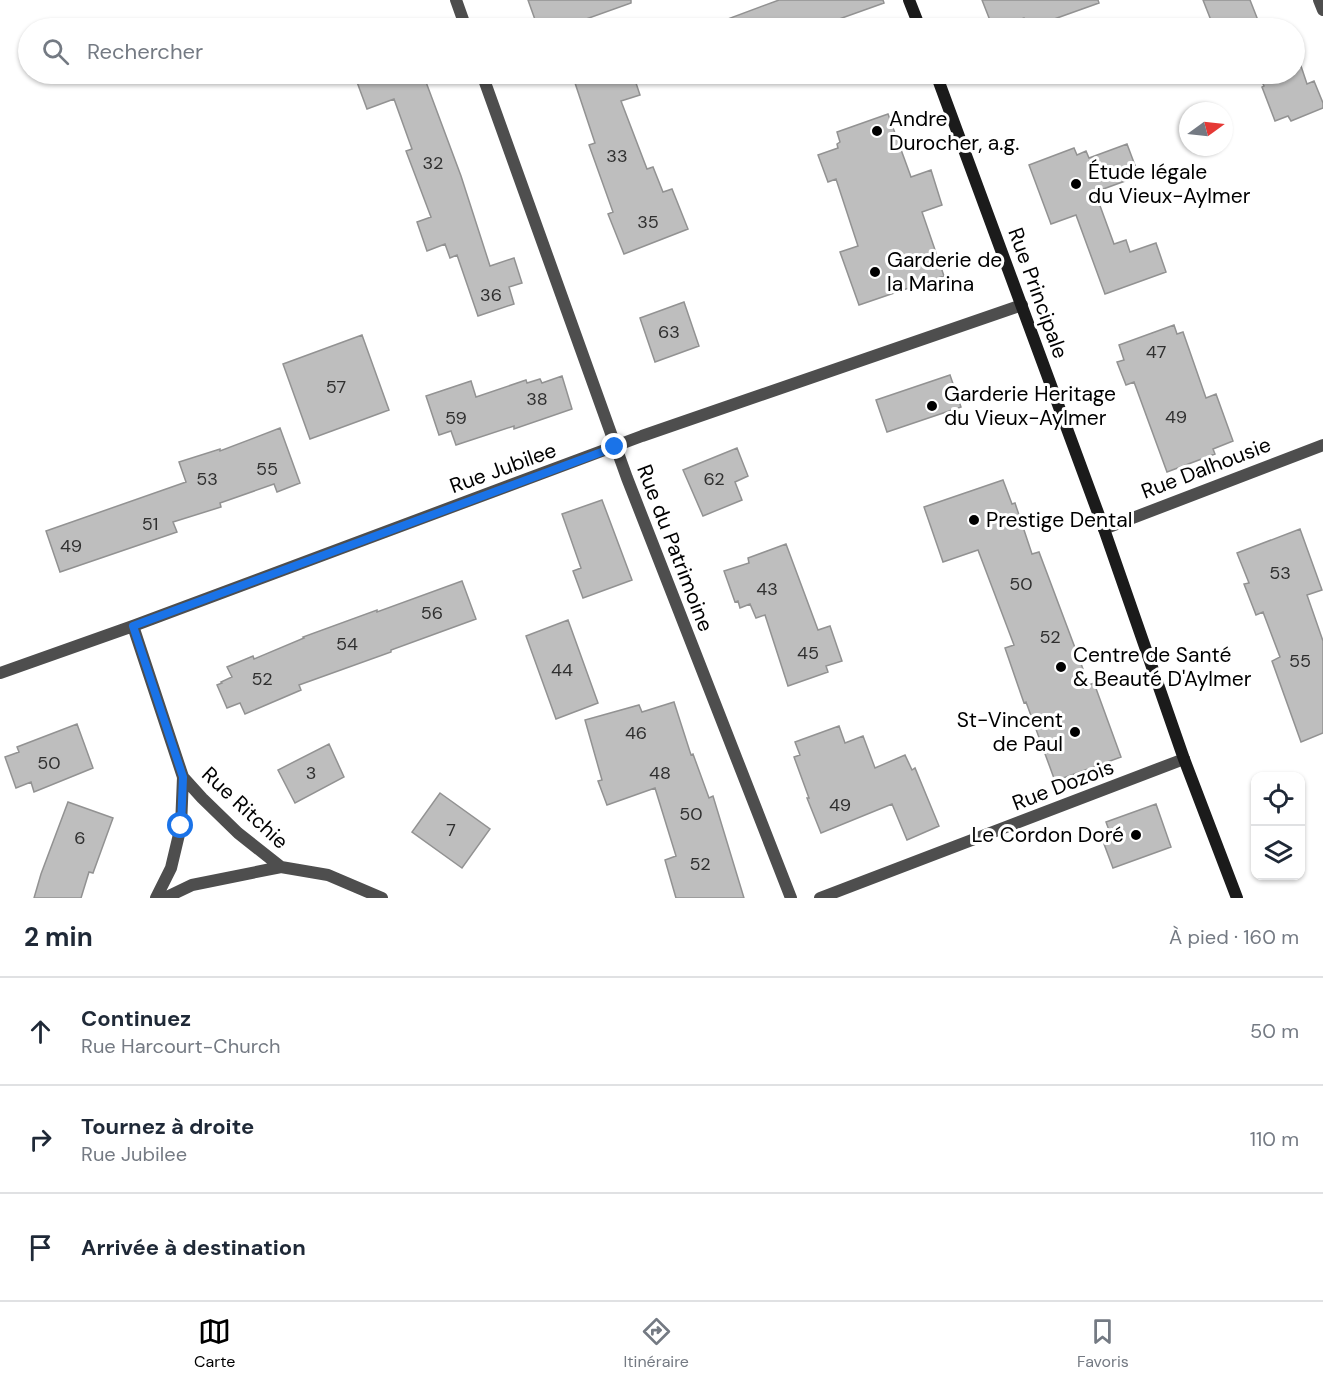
<!DOCTYPE html>
<html lang="fr">
<head>
<meta charset="utf-8">
<style>
	body { margin:0; font-family:"DM Sans",sans-serif; background:#f2f2f3; color:#1f2937 }
	.controls { position:absolute; right:18px; bottom:18px; display:grid; overflow:hidden; border-radius:12px; box-shadow:0 2px 4px #0004 }
	.controls button { width:54px; height:54px; display:grid; place-items:center; padding:0; border:0; border-bottom:2px solid #e0e1e3; background:#fff; color:#1f2937; font:30px sans-serif }
	.compass { position:absolute; left:1179px; top:102px; width:54px; height:54px; border-radius:50%; background:#fff; box-shadow:0 2px 4px #0004; rotate:75deg }
	.stop { position:absolute; width:18px; height:18px; margin:-14px; border:4px solid #1a73e8; border-radius:50%; background:#fff }
	.stop.end { background:#1a73e8; border-color:#fff; box-shadow:0 2px 6px #0008 }
	.list { margin:0; padding:0; list-style:none }
	h2 { display:flex; justify-content:space-between; align-items:center; height:78px; margin:0; padding:0 24px; font-size:26px }
	h2 small { font-size:20px; font-weight:400; color:#747a83 }
	.list li { display:grid; grid-template-columns:39px 1fr auto; gap:18px; align-items:center; box-sizing:border-box; height:108px; padding:0 24px; border-top:2px solid #e0e1e3 }
	.list b { display:block; font-size:22px; white-space:nowrap }
	.list p { margin:0; font-size:20px; white-space:nowrap; color:#747a83 }
	.list em { font-size:20px; font-style:normal; color:#747a83 }
	.icon { flex:none; width:33px; height:33px; fill:none; stroke:currentColor; stroke-width:2; stroke-linecap:round; stroke-linejoin:round }
	.map { position:relative; flex:none; width:1323px; height:898px; overflow:hidden }
	.search { position:absolute; background:#fff; box-shadow:0 2px 4px #0004; left:18px; right:18px; top:18px; height:66px; display:flex; align-items:center; gap:15px; box-sizing:border-box; padding:0 21px; border-radius:33px; color:#747a83; font-size:22px }
	.sheet { height:402px; background:#fff }
	nav { display:flex; justify-content:space-around; align-items:center; box-sizing:border-box; height:84px; border-top:2px solid #e0e1e3; background:#fff; font-size:16px; color:#747a83 }
	nav a { display:grid; justify-items:center; gap:3px }
	nav .on { color:#000 }
	.map>svg:first-child { display:block }
</style>
</head>
<body>
<div class="map">
<svg width="1323" height="898" viewBox="0 0 1323 898">
	<rect width="100%" height="100%" fill="#fff"/>
	<path fill="#bebebe" stroke="#929292" stroke-width="1.5" d="M 528,0 L 631,0 L 631,3 L 561,28 L 538,28 Z
		M 779,0 L 883,0 L 884,3 L 814,28 L 709,28 L 709,26 Z
		M 982,0 L 1098,0 L 1099,3 L 1029,28 L 1024,18 L 997,28 L 993,28 Z
		M 1203,0 L 1250,0 L 1261,28 L 1214,28 Z
		M 1301,66 L 1307,84 L 1314,81 L 1323,103 L 1323,108 L 1291,121 L 1288,116 L 1275,121 L 1262,87 L 1264,86 L 1262,82 L 1282,74 L 1294,74 L 1294,69 Z
		M 354,74 L 423,74 L 461,176 L 490,266 L 514,258 L 522,283 L 509,287 L 514,304 L 478,316 L 457,255 L 450,258 L 445,244 L 427,251 L 417,222 L 431,217 L 406,151 L 412,149 L 394,99 L 367,109 Z
		M 572,74 L 633,74 L 640,95 L 621,101 L 647,169 L 653,167 L 663,192 L 672,189 L 688,229 L 624,254 L 608,214 L 613,212 L 589,145 L 595,143 Z
		M 888,114 L 911,177 L 931,170 L 942,205 L 922,212 L 944,276 L 859,305 L 840,252 L 858,246 L 836,179 L 828,182 L 818,155 L 838,148 L 837,144 L 840,142 L 837,132 Z
		M 1127,144 L 1139,176 L 1095,192 L 1114,244 L 1126,240 L 1130,252 L 1156,243 L 1166,272 L 1105,294 L 1076,215 L 1051,224 L 1029,165 L 1074,148 L 1077,155 L 1086,151 L 1089,158 Z
		M 684,302 L 699,346 L 655,362 L 640,318 Z
		M 1174,325 L 1177,334 L 1183,332 L 1206,398 L 1216,394 L 1233,441 L 1213,449 L 1215,454 L 1167,472 L 1134,382 L 1126,385 L 1117,362 L 1124,360 L 1119,345 Z
		M 362,335 L 389,410 L 310,439 L 283,364 Z
		M 950,375 L 961,407 L 887,432 L 876,400 Z
		M 562,376 L 572,409 L 514,429 L 514,426 L 456,445 L 451,431 L 439,435 L 426,396 L 471,381 L 476,397 L 526,380 L 527,383 L 540,379 L 542,383 Z
		M 280,428 L 300,483 L 277,492 L 274,484 L 220,503 L 221,507 L 173,522 L 177,532 L 60,572 L 46,531 L 186,482 L 179,462 L 220,449 L 220,451 Z
		M 737,448 L 748,476 L 735,482 L 742,500 L 703,516 L 683,470 Z
		M 1003,480 L 1012,504 L 1015,503 L 1032,554 L 1039,552 L 1089,685 L 1094,683 L 1121,757 L 1055,781 L 1026,702 L 1024,703 L 1005,648 L 1014,645 L 978,550 L 943,562 L 924,507 Z
		M 602,500 L 632,580 L 583,598 L 573,571 L 581,568 L 562,514 Z
		M 1300,529 L 1322,590 L 1307,595 L 1323,641 L 1323,733 L 1301,742 L 1272,661 L 1280,657 L 1263,612 L 1256,615 L 1244,584 L 1249,583 L 1237,553 Z
		M 786,544 L 818,630 L 830,626 L 842,661 L 826,666 L 828,672 L 788,686 L 765,615 L 756,618 L 750,604 L 740,608 L 738,601 L 735,602 L 724,571 L 749,563 L 748,558 Z
		M 462,581 L 476,619 L 391,650 L 391,652 L 299,685 L 301,690 L 245,714 L 240,703 L 227,708 L 217,685 L 222,683 L 221,682 L 232,677 L 227,667 L 253,656 L 254,659 L 304,638 L 303,637 L 377,610 L 377,612 Z
		M 568,620 L 598,703 L 556,719 L 526,636 Z
		M 674,702 L 691,755 L 693,754 L 709,798 L 713,796 L 744,898 L 676,898 L 665,860 L 676,856 L 655,788 L 607,805 L 598,781 L 602,780 L 585,720 L 639,705 L 642,712 Z
		M 77,724 L 93,768 L 34,792 L 31,782 L 16,788 L 5,757 L 19,752 L 17,747 Z
		M 839,726 L 845,743 L 863,736 L 875,768 L 905,755 L 912,770 L 915,768 L 939,826 L 907,840 L 892,804 L 821,833 L 807,798 L 809,798 L 794,757 L 800,755 L 795,742 Z
		M 329,744 L 344,777 L 295,803 L 278,770 Z
		M 440,793 L 490,829 L 462,868 L 412,832 Z
		M 68,802 L 113,818 L 93,873 L 89,872 L 81,898 L 34,898 L 41,874 Z
		M 1156,804 L 1171,847 L 1113,868 L 1101,836 L 1110,833 L 1106,822 Z"/>
	<g fill="none" stroke-linecap="round" stroke-linejoin="round">
		<path stroke="#4e4e4e" stroke-width="12" d="M 456,0 L 466,28
			M 1319,0 L 1323,10
			M 482,74 L 627,478 L 791,898
			M 1104,529 L 1323,445
			M 133,626 L 183,777 L 181,826 L 171,868 L 156,898
			M 0,673 L 133,626 L 642,436 L 1022,305
			M 183,777 L 202,798 L 238,833 L 281,867
			M 165,898 L 192,885 L 281,867 L 328,875 L 382,898
			M 820,898 L 1184,759"/>
		<path stroke="#1b1b1b" stroke-width="12" d="M 909,0 L 920,28
			M 936,74 L 1104,529 L 1184,759 L 1237,898"/>
	</g>
	<g fill="none" stroke-linecap="round" stroke-linejoin="round">
		<path stroke="#1a73e8" stroke-width="8" d="M 181,826 L 183,777 L 133,626 L 615,447"/>
	</g>
	<g fill="#000" stroke="#fff" stroke-width="2">
		<circle cx="877" cy="131" r="6"/>
		<circle cx="1076" cy="184" r="6"/>
		<circle cx="875" cy="272" r="6"/>
		<circle cx="932" cy="406" r="6"/>
		<circle cx="974" cy="520" r="6"/>
		<circle cx="1061" cy="667" r="6"/>
		<circle cx="1075" cy="732" r="6"/>
		<circle cx="1136" cy="835" r="6"/>
	</g>
	<g text-anchor="middle" stroke-width="6" stroke-linejoin="round" paint-order="stroke">
		<g font-size="18" fill="#303030">
			<text x="617" y="162">33</text>
			<text x="433" y="169">32</text>
			<text x="648" y="228">35</text>
			<text x="491" y="301">36</text>
			<text x="669" y="338">63</text>
			<text x="1156" y="358">47</text>
			<text x="336" y="393">57</text>
			<text x="537" y="405">38</text>
			<text x="1176" y="423">49</text>
			<text x="456" y="424">59</text>
			<text x="267" y="475">55</text>
			<text x="207" y="485">53</text>
			<text x="714" y="485">62</text>
			<text x="150" y="530">51</text>
			<text x="71" y="552">49</text>
			<text x="1280" y="579">53</text>
			<text x="1021" y="590">50</text>
			<text x="767" y="595">43</text>
			<text x="432" y="619">56</text>
			<text x="1050" y="643">52</text>
			<text x="347" y="650">54</text>
			<text x="808" y="659">45</text>
			<text x="1300" y="667">55</text>
			<text x="562" y="676">44</text>
			<text x="262" y="685">52</text>
			<text x="636" y="739">46</text>
			<text x="49" y="769">50</text>
			<text x="311" y="779">3</text>
			<text x="660" y="779">48</text>
			<text x="840" y="811">49</text>
			<text x="691" y="820">50</text>
			<text x="451" y="836">7</text>
			<text x="80" y="844">6</text>
			<text x="700" y="870">52</text>
		</g>
		<g font-size="21" fill="#000" stroke="#fff" text-anchor="start">
			<text x="889" y="126">Andre<tspan x="889" dy="24">Durocher, a.g.</tspan></text>
			<text x="1088" y="179">Étude légale<tspan x="1088" dy="24">du Vieux-Aylmer</tspan></text>
			<text x="887" y="267">Garderie de<tspan x="887" dy="24">la Marina</tspan></text>
			<text x="944" y="401">Garderie Heritage<tspan x="944" dy="24">du Vieux-Aylmer</tspan></text>
			<text x="986" y="527">Prestige Dental</text>
			<text x="1073" y="662">Centre de Santé<tspan x="1073" dy="24">&amp; Beauté D'Aylmer</tspan></text>
			<text x="1063" y="727" text-anchor="end">St-Vincent<tspan x="1063" dy="24">de Paul</tspan></text>
			<text x="1124" y="842" text-anchor="end">Le Cordon Doré</text>
		</g>
		<g font-size="21" fill="#000" stroke="#fff">
			<text transform="translate(1038 293) rotate(70)" y="7">Rue Principale</text>
			<text transform="translate(503 468) rotate(-20)" y="7">Rue Jubilee</text>
			<text transform="translate(1206 468) rotate(-21)" y="7">Rue Dalhousie</text>
			<text transform="translate(675 548) rotate(69)" y="7">Rue du Patrimoine</text>
			<text transform="translate(1063 785) rotate(-21)" y="7">Rue Dozois</text>
			<text transform="translate(245 808) rotate(43)" y="7">Rue Ritchie</text>
		</g>
	</g>
</svg>
<div class="controls">
<button><svg class="icon" aria-label="locate" viewBox="0 0 24 24"><circle cx="12" cy="12" r="6"/><path d="M12 2v4M12 18v4M2 12h4M18 12h4"/></svg></button>
<button><svg class="icon" aria-label="layers" viewBox="0 0 24 24"><path d="M12 4l9 5-9 5-9-5zM3 14l9 5 9-5"/></svg></button>
</div>
<svg class="compass" viewBox="-18 -18 36 36"><path d="M0-13l5 13h-10z" fill="#e53935"/><path d="M0 13l5-13h-10z" fill="#747a83"/></svg>
<div class="stop" style="left:181px;top:826px"></div>
<div class="stop end" style="left:615px;top:447px"></div>
<div class="search"><svg class="icon" aria-label="search" viewBox="0 0 24 24"><circle cx="10" cy="10" r="6"/><path d="M15 15l6 6"/></svg>Rechercher</div>
</div>
<section class="sheet">
<h2>2 min<small>À pied · 160 m</small></h2>
<ul class="list">
<li><svg class="icon" aria-label="ahead" viewBox="0 0 24 24"><path d="M12 20V5M6 11l6-6 6 6"/></svg><div><b>Continuez</b><p>Rue Harcourt-Church</p></div><em>50 m</em></li>
<li><svg class="icon" aria-label="right" viewBox="0 0 24 24"><path d="M7 20v-9h11M14 6l5 5-5 5"/></svg><div><b>Tournez à droite</b><p>Rue Jubilee</p></div><em>110 m</em></li>
<li><svg class="icon" aria-label="arrive" viewBox="0 0 24 24"><path d="M6 21V4h12l-3 4 3 4H6"/></svg><div><b>Arrivée à destination</b></div></li>
</ul>
</section>
<nav>
<a class="on"><svg class="icon" aria-label="map" viewBox="0 0 24 24"><path d="M3 6l6-2 6 2 6-2v14l-6 2-6-2-6 2zM9 4v14M15 6v14"/></svg>Carte</a>
<a><svg class="icon" aria-label="directions" viewBox="0 0 24 24"><path d="M12 3l9 9-9 9-9-9zM9 14v-3h6M13 9l2 2-2 2"/></svg>Itinéraire</a>
<a><svg class="icon" aria-label="saved" viewBox="0 0 24 24"><path d="M7 4h10v16l-5-4-5 4z"/></svg>Favoris</a>
</nav>
</body>
</html>
